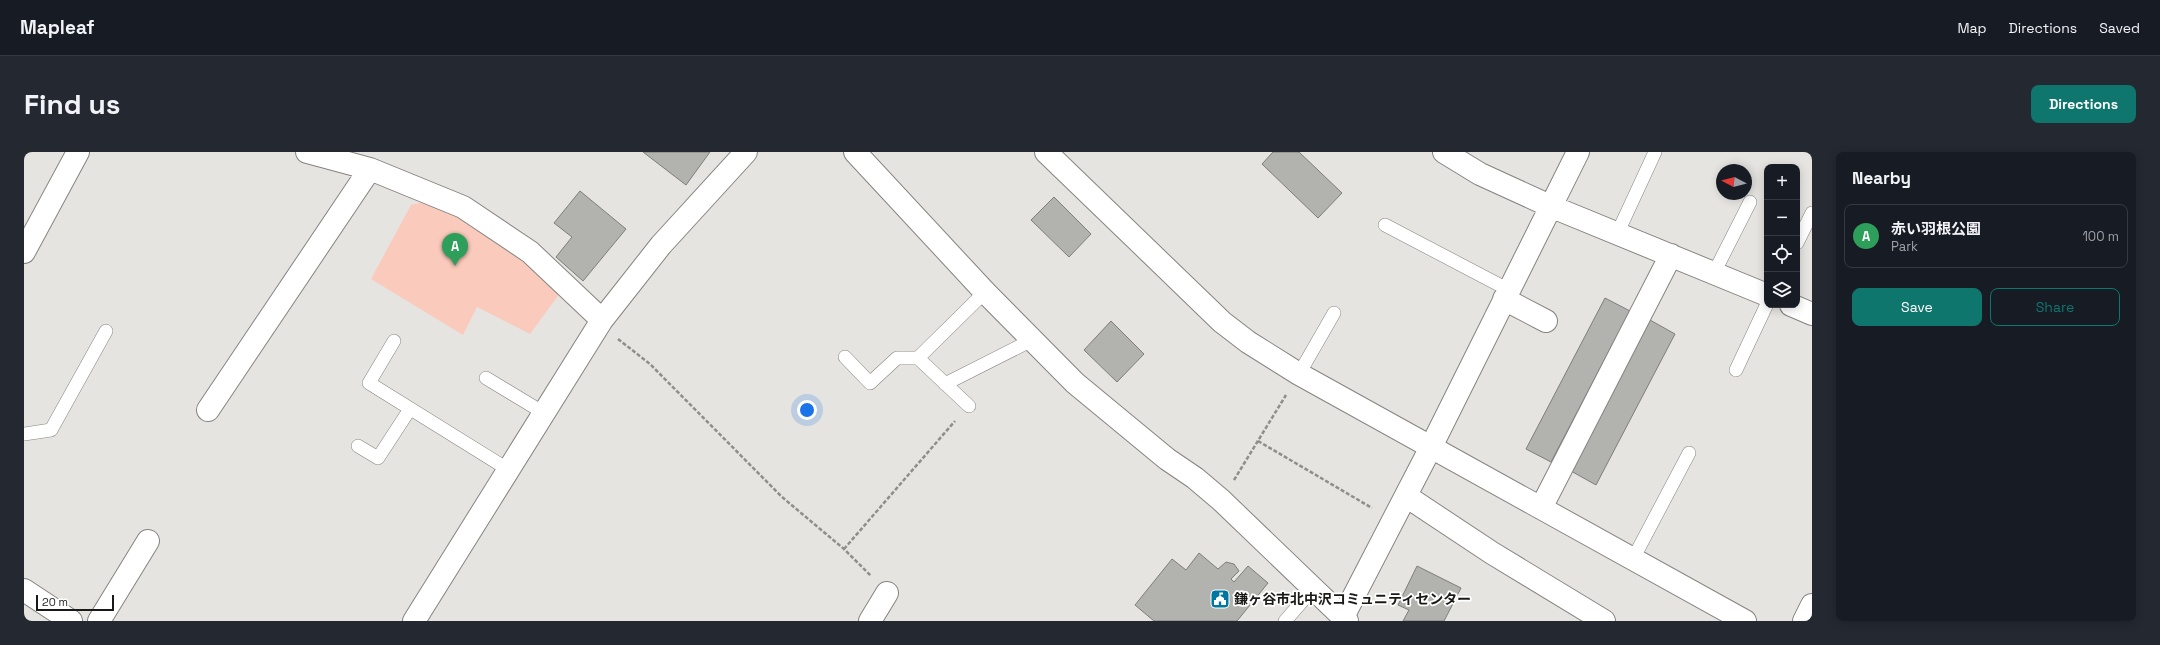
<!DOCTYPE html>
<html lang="en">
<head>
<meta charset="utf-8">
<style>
	body { margin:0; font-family:"Space Grotesk","Noto Sans JP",sans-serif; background:#242831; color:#f1f3f6 }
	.controls { position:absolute; right:12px; top:12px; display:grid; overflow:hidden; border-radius:8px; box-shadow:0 2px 10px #0003 }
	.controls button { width:36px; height:36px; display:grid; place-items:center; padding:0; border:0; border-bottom:1px solid #363941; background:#171b24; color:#f1f3f6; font:20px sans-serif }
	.compass { position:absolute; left:1692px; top:12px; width:36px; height:36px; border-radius:50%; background:#171b24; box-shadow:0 2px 10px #0003; rotate:277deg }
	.scale { position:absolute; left:12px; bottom:10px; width:78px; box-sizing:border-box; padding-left:4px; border:2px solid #191917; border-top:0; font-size:11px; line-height:14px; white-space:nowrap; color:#191917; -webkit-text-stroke:3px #fff; paint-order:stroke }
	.you { position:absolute; left:783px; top:258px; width:14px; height:14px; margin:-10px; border:3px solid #fff; border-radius:50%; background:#1a73e8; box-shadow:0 0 0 6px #1a73e833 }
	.badge { display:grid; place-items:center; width:26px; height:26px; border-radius:50%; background:#0f766e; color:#fff; font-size:13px; font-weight:700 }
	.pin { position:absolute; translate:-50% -33px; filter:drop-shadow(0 1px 2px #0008) }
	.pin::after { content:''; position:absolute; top:21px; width:14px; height:12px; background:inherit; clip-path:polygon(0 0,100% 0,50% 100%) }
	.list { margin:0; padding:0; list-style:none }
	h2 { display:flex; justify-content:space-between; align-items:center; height:52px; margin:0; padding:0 16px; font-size:17px }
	h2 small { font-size:13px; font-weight:400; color:#9ea1a6 }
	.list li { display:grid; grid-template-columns:26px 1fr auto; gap:12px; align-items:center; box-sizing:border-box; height:64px; margin:0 8px 8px; padding:0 8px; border:1px solid #363941; border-radius:8px }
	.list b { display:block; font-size:15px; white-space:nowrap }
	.list p { margin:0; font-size:13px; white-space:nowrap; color:#9ea1a6 }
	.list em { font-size:13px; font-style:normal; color:#9ea1a6 }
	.actions { display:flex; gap:8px; padding:12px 16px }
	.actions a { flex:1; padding:9px 0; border:1px solid #0f766e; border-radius:8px; text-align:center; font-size:14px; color:#0f766e }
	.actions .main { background:#0f766e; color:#fff }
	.icon { flex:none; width:22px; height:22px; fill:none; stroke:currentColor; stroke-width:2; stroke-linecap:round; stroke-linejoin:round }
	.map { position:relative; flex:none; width:1788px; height:469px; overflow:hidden; border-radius:8px }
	header { display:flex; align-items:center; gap:24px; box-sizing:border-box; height:56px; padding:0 20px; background:#171b24; border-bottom:1px solid #363941 }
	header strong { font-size:19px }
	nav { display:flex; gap:22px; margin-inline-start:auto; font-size:14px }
	.intro { display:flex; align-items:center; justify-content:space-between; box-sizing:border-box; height:96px; padding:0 24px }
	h1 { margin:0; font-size:28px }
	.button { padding:10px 18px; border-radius:8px; background:#0f766e; color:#fff; font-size:14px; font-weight:700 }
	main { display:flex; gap:24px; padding:0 24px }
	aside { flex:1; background:#171b24; border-radius:8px; box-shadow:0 2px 10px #0003 }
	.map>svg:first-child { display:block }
</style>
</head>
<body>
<header>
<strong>Mapleaf</strong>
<nav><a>Map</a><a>Directions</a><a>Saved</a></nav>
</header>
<div class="intro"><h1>Find us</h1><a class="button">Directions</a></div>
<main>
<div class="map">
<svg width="1788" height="469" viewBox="0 0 1788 469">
	<rect width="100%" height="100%" fill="#e5e4e0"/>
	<path fill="#facabc" d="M 400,50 L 442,66 L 495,100 L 536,141 L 506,182 L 453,155 L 439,183 L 347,127 L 387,53 Z"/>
	<path fill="#b2b3af" stroke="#7d7e7b" d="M 619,0 L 686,0 L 662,33 Z
		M 1249,0 L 1275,0 L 1318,41 L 1294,66 L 1238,12 Z
		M 556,39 L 602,77 L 559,129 L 532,105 L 548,85 L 530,71 Z
		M 1030,45 L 1067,82 L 1045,105 L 1007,68 Z
		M 1581,146 L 1606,159 L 1527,310 L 1502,297 Z
		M 1626,168 L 1651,182 L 1572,333 L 1547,319 Z
		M 1087,169 L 1120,202 L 1093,230 L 1060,198 Z
		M 1175,401 L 1194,417 L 1202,410 L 1210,412 L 1215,419 L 1207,427 L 1210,430 L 1224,414 L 1244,431 L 1213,469 L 1130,469 L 1111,453 L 1148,407 L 1162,418 Z
		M 1393,414 L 1437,436 L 1420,469 L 1379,469 L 1385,458 L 1374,453 Z"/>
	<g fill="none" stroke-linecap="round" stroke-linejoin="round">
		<g stroke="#858481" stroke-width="14">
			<path id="service" d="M 1361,73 L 1485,138
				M 1594,80 L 1631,0
				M 1773,91 L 1788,61
				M 1690,121 L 1726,50
				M 370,189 L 345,231 L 485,318
				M 821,205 L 846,231 L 873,206 L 894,206 L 961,140
				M 894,206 L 945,254
				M 1712,218 L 1743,152
				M 1275,222 L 1310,161
				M 462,226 L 520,261
				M 921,232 L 1008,188
				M 0,282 L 27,278 L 82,179
				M 334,294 L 354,306 L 386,257
				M 1609,407 L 1665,301
				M 1261,469 L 1289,437"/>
		</g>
		<g stroke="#858481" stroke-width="24">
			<path id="minor" d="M 283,0 L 346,17 L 439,55 L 506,100 L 578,168
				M 1022,0 L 1198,170 L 1224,190 L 1275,222 L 1721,469
				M 1420,0 L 1456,22 L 1526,54 L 1743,143
				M 0,100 L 54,0
				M 1480,147 L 1522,169
				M 1767,153 L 1788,162
				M 184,258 L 346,17
				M 1382,344 L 1468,401 L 1580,469
				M 1517,356 L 1647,103
				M 0,438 L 47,469
				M 1319,465 L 1407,295 L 1554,0
				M 75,469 L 124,389
				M 390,469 L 578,168 L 637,93 L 722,0
				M 846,469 L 863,441
				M 1780,469 L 1788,453"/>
		</g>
		<g stroke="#858481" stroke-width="24">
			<path id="tertiary" d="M 831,0 L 961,140 L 1051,231 L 1143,307 L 1171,326 L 1197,348 L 1323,469"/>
		</g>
		<path stroke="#8e8e8a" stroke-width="2.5" stroke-dasharray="4 2" stroke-linecap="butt" d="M 594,187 L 626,212 L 758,345 L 820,397 L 847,424
			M 1234,289 L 1348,356
			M 1210,328 L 1262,243
			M 820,397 L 931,269"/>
		<use href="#service" stroke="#fff" stroke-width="13"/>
		<use href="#minor" stroke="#fff" stroke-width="22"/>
		<use href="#tertiary" stroke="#fff" stroke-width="22"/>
	</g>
	<defs>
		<g id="civic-square" transform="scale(1)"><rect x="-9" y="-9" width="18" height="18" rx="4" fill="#0077a0" stroke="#fff"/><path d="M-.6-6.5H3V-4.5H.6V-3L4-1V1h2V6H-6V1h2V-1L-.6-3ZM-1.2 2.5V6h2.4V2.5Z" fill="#fff"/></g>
	</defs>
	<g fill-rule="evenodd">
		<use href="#civic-square" x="1196" y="447"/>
	</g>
	<g text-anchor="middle" stroke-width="3.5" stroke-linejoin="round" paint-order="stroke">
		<g font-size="14" font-weight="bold" fill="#191917" stroke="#fff" text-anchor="start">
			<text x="1210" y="452">鎌ヶ谷市北中沢コミュニティセンター</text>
		</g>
	</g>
</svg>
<div class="controls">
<button>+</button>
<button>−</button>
<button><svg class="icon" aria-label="locate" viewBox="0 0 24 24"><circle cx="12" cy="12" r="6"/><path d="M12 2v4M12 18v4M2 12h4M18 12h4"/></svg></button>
<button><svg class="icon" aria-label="layers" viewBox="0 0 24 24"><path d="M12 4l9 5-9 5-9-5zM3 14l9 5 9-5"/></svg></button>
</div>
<svg class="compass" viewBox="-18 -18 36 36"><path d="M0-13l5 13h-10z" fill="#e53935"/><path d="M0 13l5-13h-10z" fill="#9ea1a6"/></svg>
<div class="scale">20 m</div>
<div class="you"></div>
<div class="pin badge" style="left:431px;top:114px;background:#2e9e5b">A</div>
</div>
<aside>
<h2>Nearby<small></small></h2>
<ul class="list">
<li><span class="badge" style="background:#2e9e5b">A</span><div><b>赤い羽根公園</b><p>Park</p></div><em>100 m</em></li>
</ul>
<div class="actions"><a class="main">Save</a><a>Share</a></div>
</aside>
</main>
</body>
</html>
